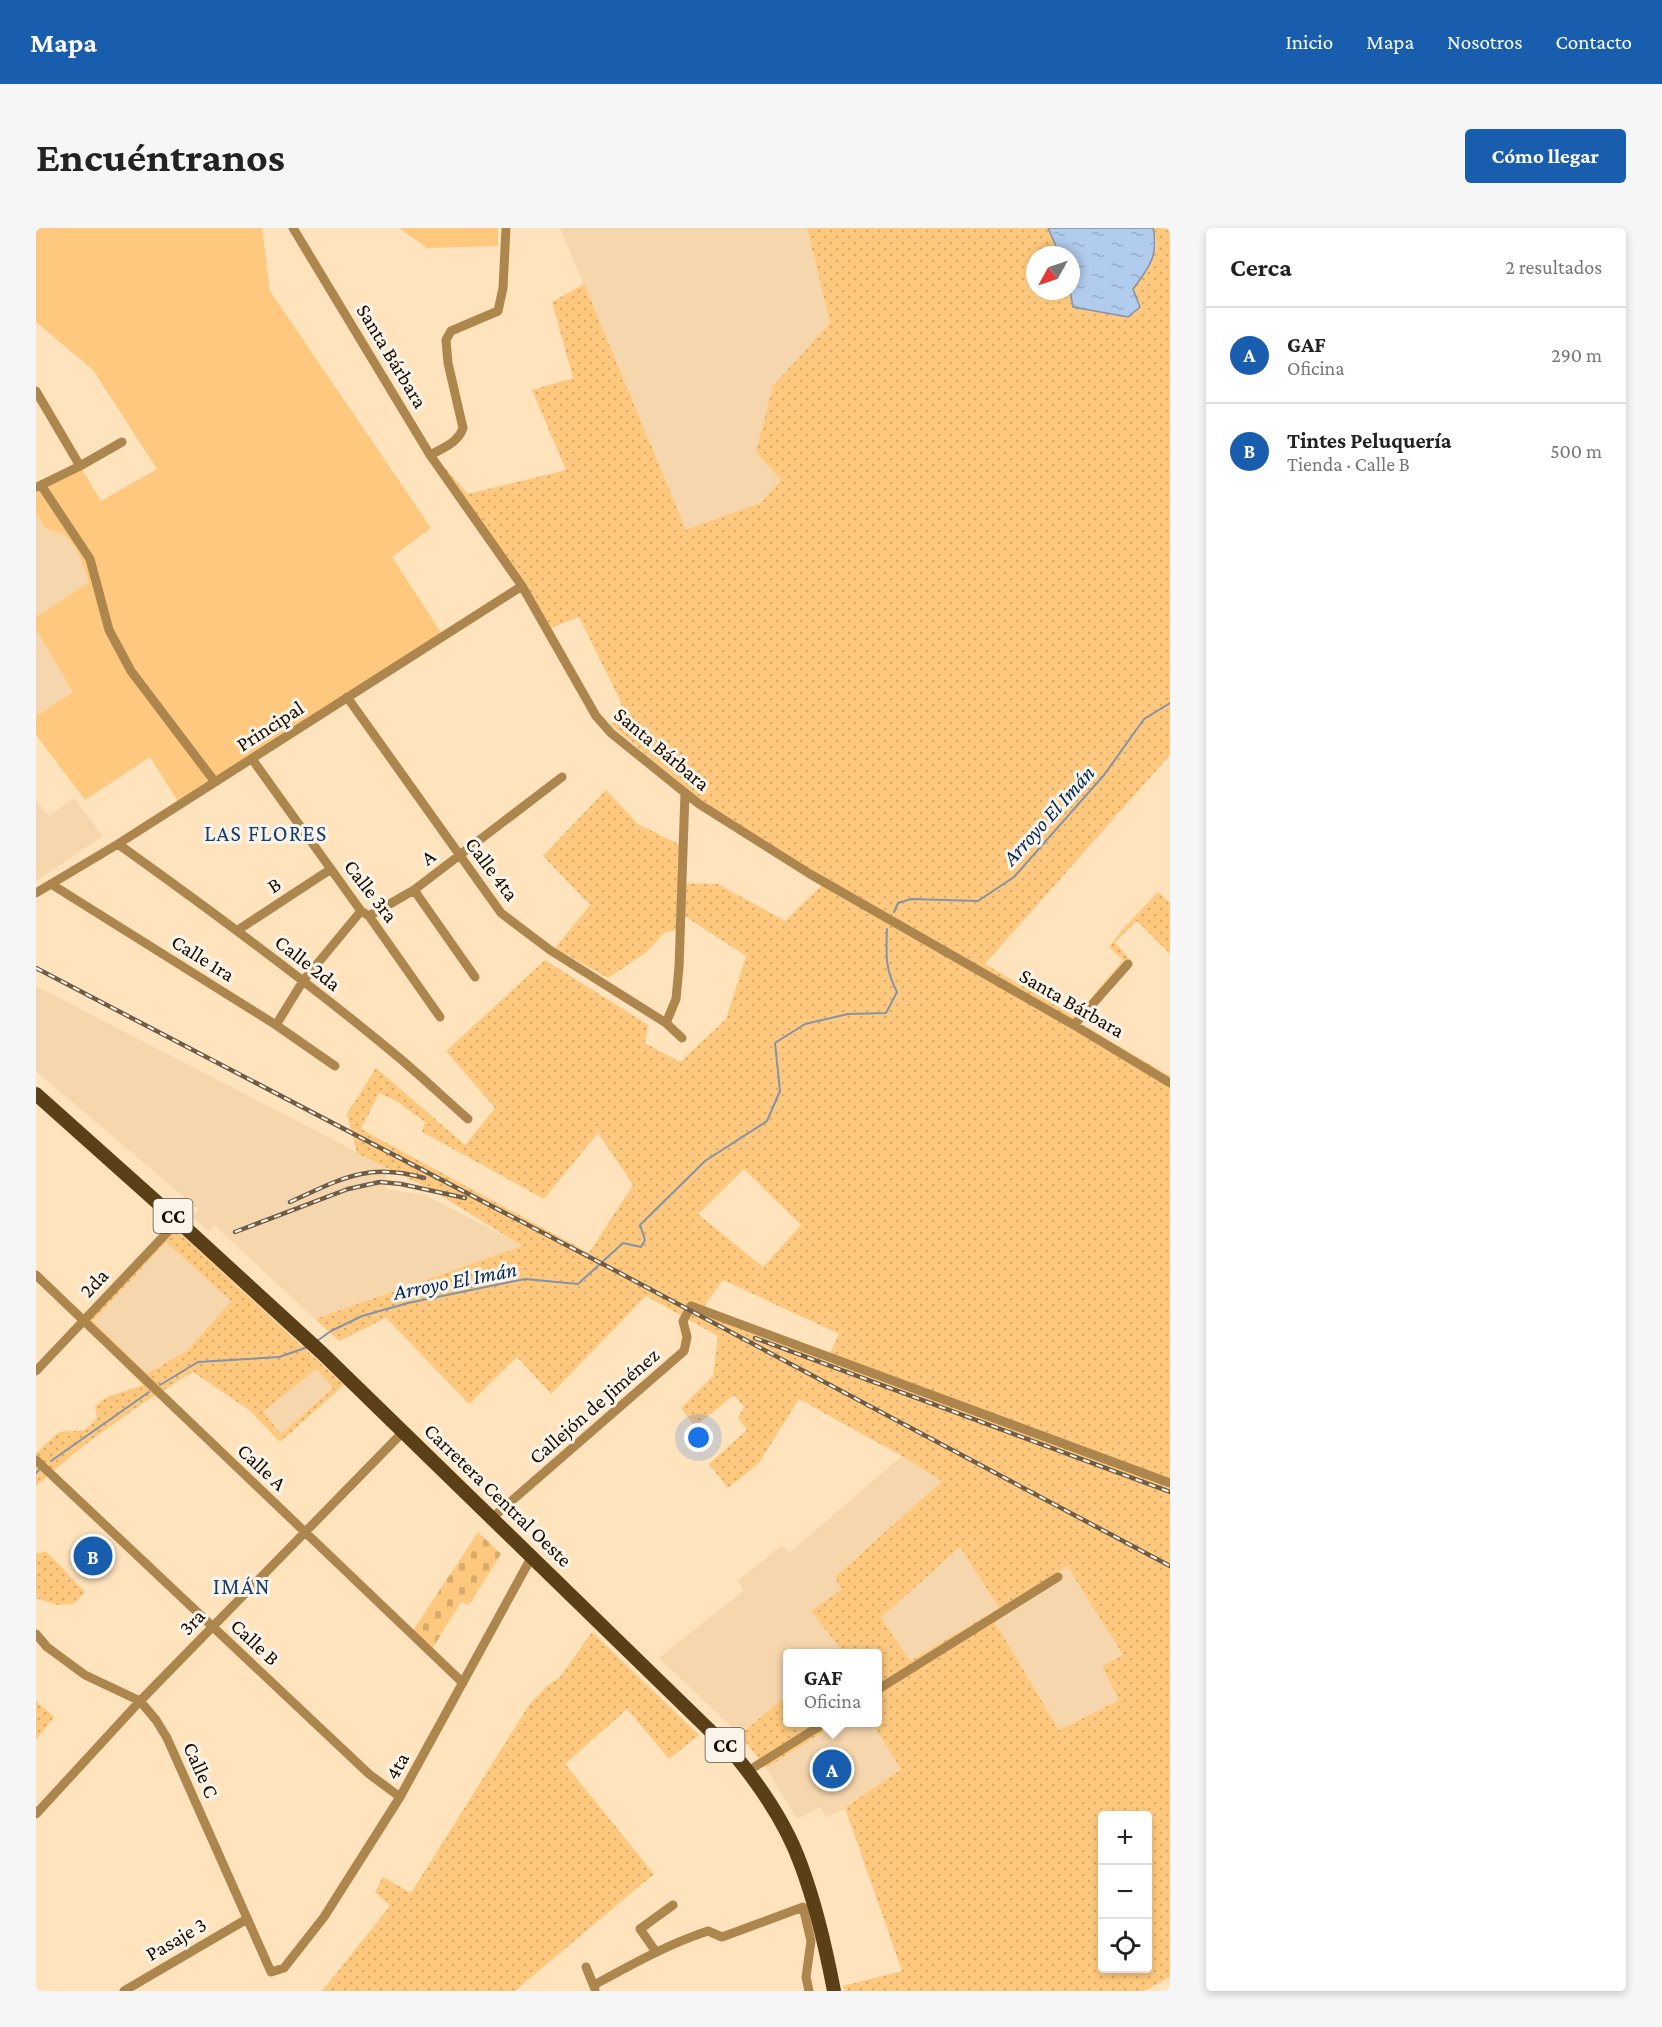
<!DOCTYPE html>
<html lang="es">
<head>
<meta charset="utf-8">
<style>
	body { margin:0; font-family:"Crimson Pro",serif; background:#f6f6f6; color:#222 }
	.controls { position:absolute; right:18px; bottom:18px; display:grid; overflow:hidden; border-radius:6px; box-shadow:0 3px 9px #0003 }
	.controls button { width:54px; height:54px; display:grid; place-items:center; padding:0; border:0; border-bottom:2px solid #e0e0e0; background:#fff; color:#222; font:30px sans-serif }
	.compass { position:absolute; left:990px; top:18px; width:54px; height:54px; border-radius:50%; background:#fff; box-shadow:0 3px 9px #0003; rotate:230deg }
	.you { position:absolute; left:663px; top:1210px; width:21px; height:21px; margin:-15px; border:4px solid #fff; border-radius:50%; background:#1a73e8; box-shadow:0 0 0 9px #1a73e833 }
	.badge { display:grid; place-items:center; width:39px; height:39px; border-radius:50%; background:#195eae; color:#fff; font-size:20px; font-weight:700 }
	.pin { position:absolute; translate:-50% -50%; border:3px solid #fff; box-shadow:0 2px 6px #0006 }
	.popup { position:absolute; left:747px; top:1421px; width:99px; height:78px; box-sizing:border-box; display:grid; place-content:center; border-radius:6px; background:#fff; filter:drop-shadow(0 2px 4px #0005); font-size:20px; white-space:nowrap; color:#767676 }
	.popup b { font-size:22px; color:#222 }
	.popup::after { content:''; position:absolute; left:50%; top:100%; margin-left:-12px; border:12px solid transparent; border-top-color:#fff }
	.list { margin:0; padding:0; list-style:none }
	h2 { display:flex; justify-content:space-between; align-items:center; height:78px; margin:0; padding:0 24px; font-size:26px }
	h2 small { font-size:20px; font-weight:400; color:#767676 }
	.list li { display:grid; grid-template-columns:39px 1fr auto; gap:18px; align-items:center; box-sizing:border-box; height:96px; padding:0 24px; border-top:2px solid #e0e0e0 }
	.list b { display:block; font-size:22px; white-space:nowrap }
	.list p { margin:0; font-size:20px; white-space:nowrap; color:#767676 }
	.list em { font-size:20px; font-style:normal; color:#767676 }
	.icon { flex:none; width:33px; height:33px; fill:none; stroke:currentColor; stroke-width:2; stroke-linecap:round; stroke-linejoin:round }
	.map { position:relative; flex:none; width:1134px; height:1763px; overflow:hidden; border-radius:6px }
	header { display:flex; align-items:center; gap:36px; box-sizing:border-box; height:84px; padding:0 30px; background:#195eae; color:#fff }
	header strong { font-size:28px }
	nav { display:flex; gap:33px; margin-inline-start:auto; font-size:21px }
	.intro { display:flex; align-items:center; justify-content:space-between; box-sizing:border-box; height:144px; padding:0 36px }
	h1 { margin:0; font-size:42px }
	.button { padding:15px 27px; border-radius:6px; background:#195eae; color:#fff; font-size:21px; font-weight:700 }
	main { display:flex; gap:36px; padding:0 36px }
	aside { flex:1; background:#fff; border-radius:6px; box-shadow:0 3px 9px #0003 }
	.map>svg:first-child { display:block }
</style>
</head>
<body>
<header>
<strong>Mapa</strong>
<nav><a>Inicio</a><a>Mapa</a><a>Nosotros</a><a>Contacto</a></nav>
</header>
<div class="intro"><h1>Encuéntranos</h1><a class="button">Cómo llegar</a></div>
<main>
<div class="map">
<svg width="1134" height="1763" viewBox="0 0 1134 1763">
	<defs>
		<pattern id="grass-dots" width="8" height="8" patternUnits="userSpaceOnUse" patternTransform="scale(1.5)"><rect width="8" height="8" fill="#fec97e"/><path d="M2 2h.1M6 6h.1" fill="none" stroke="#d9ab6b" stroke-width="1.8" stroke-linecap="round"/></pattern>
		<pattern id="cemetery-stones" width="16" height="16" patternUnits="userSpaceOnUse" patternTransform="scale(1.5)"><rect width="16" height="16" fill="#fec97e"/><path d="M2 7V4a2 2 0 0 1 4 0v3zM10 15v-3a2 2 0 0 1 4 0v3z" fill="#d9ab6b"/></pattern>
		<pattern id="water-ripples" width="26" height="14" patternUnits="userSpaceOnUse" patternTransform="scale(1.5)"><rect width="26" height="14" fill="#b2ccee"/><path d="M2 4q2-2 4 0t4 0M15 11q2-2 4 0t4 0" fill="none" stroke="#98aeca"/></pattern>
	</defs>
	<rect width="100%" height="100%" fill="#ffe3bd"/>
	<path fill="#f6d6ac" d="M 524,0 L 771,0 L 794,96 L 737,158 L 745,252 L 724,275 L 650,303 Z
		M 0,285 L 10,301 L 28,306 L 42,324 L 53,354 L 0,389 Z
		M 0,401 L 37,464 L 0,488 Z
		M 38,570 L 67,608 L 0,653 L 0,573 L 13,588 Z
		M 0,758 L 350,939 L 350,961 L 389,967 L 487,1018 L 279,1091 L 179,998 L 173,1003 L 156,989 L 163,982 L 0,843 Z
		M 130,1014 L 196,1073 L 152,1122 L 111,1147 L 57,1093 Z
		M 279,1141 L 298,1160 L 245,1207 L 227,1185 Z
		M 866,1228 L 906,1253 L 799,1349 L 805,1362 L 776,1383 L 805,1421 L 799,1425 L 751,1426 L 751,1467 L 704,1507 L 623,1430 L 708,1362 L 702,1353 L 746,1317 L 753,1325 Z
		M 924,1319 L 963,1380 L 874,1434 L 845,1390 Z
		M 1031,1338 L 1087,1427 L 1083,1472 L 1023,1502 L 957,1391 Z
		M 836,1494 L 865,1541 L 807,1582 L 790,1589 L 784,1579 L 761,1591 L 730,1540 L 802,1495 Z"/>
	<path fill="url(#grass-dots)" fill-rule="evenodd" d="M 771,0 L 1012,0 L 1024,27 L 999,27 L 999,63 L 1034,63 L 1037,79 L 1097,61 L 1112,42 L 1121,16 L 1117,0 L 1134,0 L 1134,527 L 949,736 L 1039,789 L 1087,732 L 1073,719 L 1086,702 L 1122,664 L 1134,675 L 1134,726 L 1101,693 L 1079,714 L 1097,736 L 1043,795 L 1134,848 L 1134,1749 L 1108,1763 L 809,1763 L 807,1758 L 866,1743 L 809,1580 L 865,1541 L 836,1495 L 841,1494 L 841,1426 L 799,1425 L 804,1420 L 775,1383 L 805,1362 L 799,1349 L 906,1253 L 866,1228 L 763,1171 L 723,1235 L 692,1260 L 673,1236 L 711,1202 L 702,1190 L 708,1179 L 698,1167 L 659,1199 L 645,1180 L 677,1148 L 682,1108 L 610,1068 L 515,1166 L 481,1129 L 433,1176 L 350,1090 L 303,1113 L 279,1091 L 486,1018 L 396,962 L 321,925 L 311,886 L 340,840 L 429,917 L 459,880 L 410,823 L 509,732 L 612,797 L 609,815 L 644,834 L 690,791 L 710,728 L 644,685 L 644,701 L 628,705 L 611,724 L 572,750 L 519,720 L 554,677 L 507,628 L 570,562 L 602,596 L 644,617 L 642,655 L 682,656 L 749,693 L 790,653 L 667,574 L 574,496 L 590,489 L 582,468 L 543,389 L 510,402 L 402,232 L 432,266 L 530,242 L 496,162 L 537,150 L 516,74 L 548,56 L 650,302 L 724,275 L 745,252 L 720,224 L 737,158 L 794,95 ZM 343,865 L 359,872 L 389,894 L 386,904 L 508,971 L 562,905 L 597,957 L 553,1025 L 325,901 ZM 708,941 L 765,997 L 727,1039 L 662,986 ZM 687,1052 L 803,1106 L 793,1127 L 666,1081 ZM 924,1319 L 963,1380 L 874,1433 L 845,1390 ZM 1031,1338 L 1087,1427 L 1066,1438 L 1083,1472 L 1023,1502 L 957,1391 ZM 1066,1588 L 1112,1588 L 1112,1740 L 1066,1740 Z
		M 135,997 L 308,1157 L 244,1214 L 213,1182 L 157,1144 L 107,1175 L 47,1218 L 0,1258 L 0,1225 L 23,1204 L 49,1202 L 61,1190 L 59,1178 L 71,1169 L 107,1157 L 44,1094 ZM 130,1014 L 195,1073 L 152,1122 L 111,1146 L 57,1093 ZM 280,1141 L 297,1160 L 245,1206 L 227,1184 Z
		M 10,1323 L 49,1364 L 38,1376 L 21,1377 L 0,1370 L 0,1326 Z
		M 556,1404 L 663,1507 L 633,1531 L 591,1481 L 529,1536 L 618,1646 L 479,1763 L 286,1763 L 354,1678 L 339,1664 L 347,1649 L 375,1665 L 493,1477 L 511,1458 L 524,1449 Z
		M 751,1467 L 751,1494 L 802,1495 L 730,1540 L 704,1507 Z
		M 0,1473 L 18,1489 L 0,1512 Z"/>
	<path fill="url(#cemetery-stones)" d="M 442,1304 L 465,1326 L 433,1377 L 425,1374 L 396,1421 L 376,1404 Z"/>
	<path fill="#fec97e" d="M 0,0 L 226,0 L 234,63 L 395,300 L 356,329 L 406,406 L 143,575 L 114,529 L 49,572 L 0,507 L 0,488 L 37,464 L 0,401 L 0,389 L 53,354 L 42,324 L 28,306 L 10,301 L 0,285 L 0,264 L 44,238 L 65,273 L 121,241 L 57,142 L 0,94 Z
		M 363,0 L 462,0 L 462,18 L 391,20 Z"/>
	<path fill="url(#water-ripples)" stroke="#8493a7" stroke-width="1.5" d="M 1012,0 L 1117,0 C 1123,27 1113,40 1097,61 L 1104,79 L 1092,89 L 1037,79 L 1034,63 L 1035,27 L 1024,27 Z"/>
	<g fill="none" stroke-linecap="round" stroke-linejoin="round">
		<path stroke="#8493a7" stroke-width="2" d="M 858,684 L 862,675 L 875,671 L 942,673 L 978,649 L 1068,547 L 1108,491 L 1134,475
			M 281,1113 L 295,1103 L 326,1088 L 372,1075 L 489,1051 L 542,1056 L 587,1015 L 605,1019 L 609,1012 L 604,997 L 669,933 L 731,893 L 744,863 L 739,815 L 769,796 L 812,786 L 850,785 L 861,764 C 849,741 850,727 851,701
			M 124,1157 L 162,1134 L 243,1129 L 272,1119
			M 15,1233 L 113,1164
			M 0,1245 L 3,1242"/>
		<path stroke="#ad864d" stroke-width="9" d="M 257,0 L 394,227 L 486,358 L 560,488 L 575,505 L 663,576 L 774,646 L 1038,797 L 1134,855
			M 0,163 L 44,238
			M 394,227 C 407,220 422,215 427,200 L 412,135 L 410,112 L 415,103 L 462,83 L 467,60 L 470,0
			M 5,257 L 54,331 L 73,402 L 95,443 L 179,554
			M 1,259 L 44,238 L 86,214
			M 311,469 L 465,685 L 514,722 L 630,795 L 646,810
			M 216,531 L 325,683 L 333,688 L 404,789
			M 82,616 C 177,684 271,753 361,828 C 385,848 408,870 432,891
			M 15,656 L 240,797 L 299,838
			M 378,662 L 439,749
			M 0,665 L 82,616 L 486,358
			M 333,688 L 378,662 L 526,549
			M 202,702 L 295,641
			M 630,795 L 640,771 L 643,739 L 649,565
			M 240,797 L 267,753 L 325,683
			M 1038,797 L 1092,736
			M 0,1047 L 427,1455
			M 0,1143 L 142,993
			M 0,1232 L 333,1546 L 364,1569
			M 456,1290 L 648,1123 L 651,1109 L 647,1093 L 655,1078 L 1134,1255
			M 0,1406 L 11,1419 L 49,1447 L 104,1473 L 120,1492 L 131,1510 L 235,1744 L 248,1740 L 288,1689 L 364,1569 L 495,1330
			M 841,1462 L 1022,1349
			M 712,1543 L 790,1494
			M 0,1586 L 104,1473 L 367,1204
			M 620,1724 L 604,1701 L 637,1677
			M 550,1739 L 559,1761
			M 558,1757 C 595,1737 632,1716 672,1703 L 686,1709 L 767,1679 L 775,1713 L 770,1749 L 773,1763
			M 88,1763 L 211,1691"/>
		<path stroke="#5b4017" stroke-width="14" d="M 0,866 L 142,993 L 286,1125 L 698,1526 C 725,1559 751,1597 765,1637 C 780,1677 790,1721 798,1763"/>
		<g stroke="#6e5c46" stroke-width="4.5">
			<path id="rail" d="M 0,740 L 580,1043 L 1134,1338
				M 254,974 C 305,951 331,934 388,950
				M 199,1004 L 312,961 L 344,954 L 365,956 L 429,970
				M 719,1110 L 1134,1264"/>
		</g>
		<use href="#rail" stroke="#fbf4ea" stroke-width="2" stroke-dasharray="7" stroke-linecap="butt"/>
	</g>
	<g text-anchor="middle" stroke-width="6" stroke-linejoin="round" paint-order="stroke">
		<g fill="#fbf4ea" stroke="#5d5246" stroke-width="1.5">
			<rect x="117.5" y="971" width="39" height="34" rx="4.5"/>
			<rect x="669.5" y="1500" width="39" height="34" rx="4.5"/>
		</g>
		<g font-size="20" font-weight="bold" fill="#190d00">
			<text x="137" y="995">CC</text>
			<text x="689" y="1524">CC</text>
		</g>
		<g font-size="21" fill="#190d00" stroke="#fbf4ea">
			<text transform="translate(356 128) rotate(59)" y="7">Santa Bárbara</text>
			<text transform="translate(234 498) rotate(-33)" y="7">Principal</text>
			<text transform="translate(626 521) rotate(40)" y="7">Santa Bárbara</text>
			<text transform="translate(392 629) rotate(-37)" y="7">A</text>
			<text transform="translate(456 641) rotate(53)" y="7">Calle 4ta</text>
			<text transform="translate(238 657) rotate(-33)" y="7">B</text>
			<text transform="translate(335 663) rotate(52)" y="7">Calle 3ra</text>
			<text transform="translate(167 730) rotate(32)" y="7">Calle 1ra</text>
			<text transform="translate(272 735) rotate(38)" y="7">Calle 2da</text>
			<text transform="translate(1036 775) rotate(30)" y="7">Santa Bárbara</text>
			<text transform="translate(58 1055) rotate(-47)" y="7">2da</text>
			<text transform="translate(558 1178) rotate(-41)" y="7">Callejón de Jiménez</text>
			<text transform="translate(226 1239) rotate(43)" y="7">Calle A</text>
			<text transform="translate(462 1267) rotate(44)" y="7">Carretera Central Oeste</text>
			<text transform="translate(156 1394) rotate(-46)" y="7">3ra</text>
			<text transform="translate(219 1414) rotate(43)" y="7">Calle B</text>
			<text transform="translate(361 1538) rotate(-61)" y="7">4ta</text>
			<text transform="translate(165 1542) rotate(66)" y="7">Calle C</text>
			<text transform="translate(140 1711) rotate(-30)" y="7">Pasaje 3</text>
		</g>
		<g font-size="22" font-style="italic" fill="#00285a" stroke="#fbf4ea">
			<text transform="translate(1012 587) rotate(-48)" y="8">Arroyo El Imán</text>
			<text transform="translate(419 1052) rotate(-11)" y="8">Arroyo El Imán</text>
		</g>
		<g font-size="22" letter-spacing="1.5" fill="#143f72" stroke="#fbf4ea">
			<text x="230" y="613">LAS FLORES</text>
			<text x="206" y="1366">IMÁN</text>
		</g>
	</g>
</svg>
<div class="controls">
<button>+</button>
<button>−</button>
<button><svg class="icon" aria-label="locate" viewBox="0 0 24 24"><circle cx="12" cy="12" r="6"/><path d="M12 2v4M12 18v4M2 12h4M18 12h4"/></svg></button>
</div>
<svg class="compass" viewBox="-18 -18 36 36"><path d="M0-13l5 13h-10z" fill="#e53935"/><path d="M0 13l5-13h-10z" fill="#767676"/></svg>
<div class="you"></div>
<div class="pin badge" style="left:796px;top:1541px">A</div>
<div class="popup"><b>GAF</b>Oficina</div>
<div class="pin badge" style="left:57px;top:1328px">B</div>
</div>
<aside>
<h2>Cerca<small>2 resultados</small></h2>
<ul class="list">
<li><span class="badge">A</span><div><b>GAF</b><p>Oficina</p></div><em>290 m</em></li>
<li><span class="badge">B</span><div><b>Tintes Peluquería</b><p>Tienda · Calle B</p></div><em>500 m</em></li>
</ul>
</aside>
</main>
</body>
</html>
